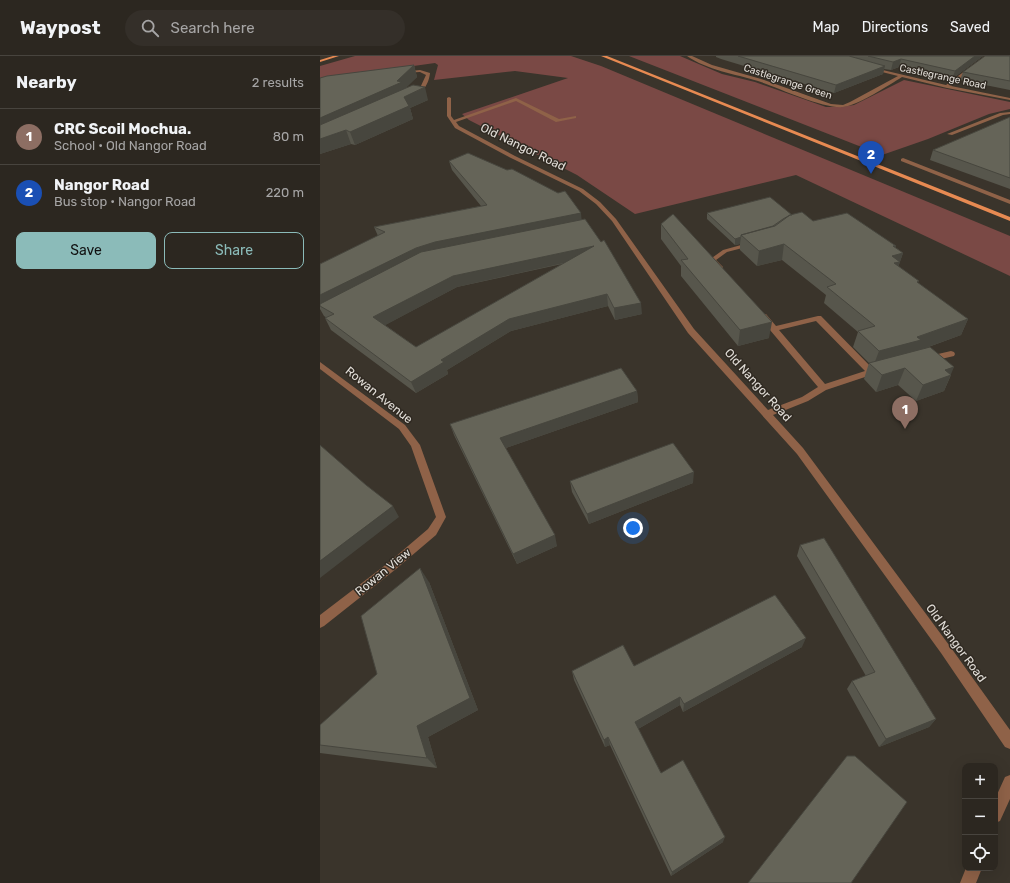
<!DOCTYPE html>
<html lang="en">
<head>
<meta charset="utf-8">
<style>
	body { margin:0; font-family:Rubik,sans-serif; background:#342f29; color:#f1f3f6 }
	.controls { position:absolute; right:12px; bottom:12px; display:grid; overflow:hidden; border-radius:8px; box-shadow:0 4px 16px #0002 }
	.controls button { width:36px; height:36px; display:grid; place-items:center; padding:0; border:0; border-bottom:1px solid #48443e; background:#2c2720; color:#f1f3f6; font:20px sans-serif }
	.you { position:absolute; left:313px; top:472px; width:14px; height:14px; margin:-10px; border:3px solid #fff; border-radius:50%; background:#1a73e8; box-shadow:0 0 0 6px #1a73e833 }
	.badge { display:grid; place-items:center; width:26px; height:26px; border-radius:50%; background:#8bbbb9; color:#fff; font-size:13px; font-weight:700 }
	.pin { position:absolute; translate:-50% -33px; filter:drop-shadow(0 1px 2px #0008) }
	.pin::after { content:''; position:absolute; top:21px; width:14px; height:12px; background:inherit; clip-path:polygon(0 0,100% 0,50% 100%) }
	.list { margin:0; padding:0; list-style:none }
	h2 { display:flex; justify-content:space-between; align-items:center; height:52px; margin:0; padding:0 16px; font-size:17px }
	h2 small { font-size:13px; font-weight:400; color:#a6a5a5 }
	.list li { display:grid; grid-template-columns:26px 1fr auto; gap:12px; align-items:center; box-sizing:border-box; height:56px; padding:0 16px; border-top:1px solid #48443e }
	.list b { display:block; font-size:15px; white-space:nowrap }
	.list p { margin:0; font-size:13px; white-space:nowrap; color:#a6a5a5 }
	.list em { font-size:13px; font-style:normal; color:#a6a5a5 }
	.actions { display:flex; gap:8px; padding:12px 16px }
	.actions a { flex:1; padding:9px 0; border:1px solid #8bbbb9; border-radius:8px; text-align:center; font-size:14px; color:#8bbbb9 }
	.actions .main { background:#8bbbb9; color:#111 }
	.icon { flex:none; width:22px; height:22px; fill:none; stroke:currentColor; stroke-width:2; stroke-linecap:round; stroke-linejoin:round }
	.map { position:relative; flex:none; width:690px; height:827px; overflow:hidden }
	header { display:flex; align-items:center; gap:24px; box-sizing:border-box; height:56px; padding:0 20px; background:#2c2720; border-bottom:1px solid #48443e }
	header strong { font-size:19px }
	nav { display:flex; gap:22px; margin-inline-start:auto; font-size:14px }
	.search { width:280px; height:36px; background:#342f29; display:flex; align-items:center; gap:10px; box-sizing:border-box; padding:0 14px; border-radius:22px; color:#a6a5a5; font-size:15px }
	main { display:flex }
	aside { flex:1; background:#2c2720 }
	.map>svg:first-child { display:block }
</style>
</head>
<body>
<header>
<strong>Waypost</strong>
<div class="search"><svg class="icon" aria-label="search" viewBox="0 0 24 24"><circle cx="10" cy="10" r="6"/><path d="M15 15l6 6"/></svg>Search here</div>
<nav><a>Map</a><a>Directions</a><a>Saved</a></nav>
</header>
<main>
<aside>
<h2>Nearby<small>2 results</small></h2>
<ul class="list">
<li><span class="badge" style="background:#8d6e63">1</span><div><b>CRC Scoil Mochua.</b><p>School · Old Nangor Road</p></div><em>80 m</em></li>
<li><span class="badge" style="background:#1a4fb4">2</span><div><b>Nangor Road</b><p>Bus stop · Nangor Road</p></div><em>220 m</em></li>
</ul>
<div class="actions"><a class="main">Save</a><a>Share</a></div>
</aside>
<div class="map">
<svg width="690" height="827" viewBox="0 0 690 827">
	<rect width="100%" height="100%" fill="#3a342b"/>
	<path fill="#7a4945" d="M 35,0 L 251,0 L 281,10 L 382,52 L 690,180 L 690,220 L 476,119 L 315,158 L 257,119 L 149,64 L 142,58 L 248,22 L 195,15 L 114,24 L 118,9 L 115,7 L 0,23 L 0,10 Z
		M 309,0 L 360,0 L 402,18 L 435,26 L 506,51 L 521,51 L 534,49 L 584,24 L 690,46 L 690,53 L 669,58 L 608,83 L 562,99 Z"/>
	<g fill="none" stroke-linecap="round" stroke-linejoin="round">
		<path fill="#8f6248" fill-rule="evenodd" d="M 367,0 L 372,0 L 392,9 L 441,23 L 511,48 L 523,49 L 530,46 L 578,20 L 550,13 L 550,11 L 626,29 L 661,3 L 665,0 L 670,0 L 631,30 L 690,42 L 690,44 L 627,32 L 582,21 C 569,29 537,50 523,51 C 504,53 459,32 438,25 C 415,18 387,14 367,0 Z
			M 100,14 L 110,17 C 109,27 103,39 92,39 L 92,37 L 100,32 L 106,19 L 100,16 L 83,17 L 81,16 Z
			M 129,41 L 131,42 L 131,60 L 134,64 L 196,42 L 239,63 L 256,60 L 256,62 L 236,66 L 196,45 L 136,66 L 139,70 L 195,100 L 263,133 L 280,146 L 296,163 L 374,273 L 448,354 L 482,341 L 498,331 L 440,262 L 440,258 L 446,258 L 456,270 L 498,260 L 501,260 L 554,314 L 555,316 L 554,318 L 506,334 L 488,345 L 453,359 L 483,392 L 629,589 L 690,674 L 690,693 L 685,691 L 621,597 L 477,398 L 368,277 L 292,165 L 276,148 L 259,135 L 191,102 L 135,72 L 127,60 L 127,42 ZM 496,265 L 545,315 L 505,328 L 459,274 Z
			M 690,56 L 690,58 L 683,59 L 632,79 L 627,78 L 680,57 Z
			M 583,102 L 690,144 L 690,148 L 581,105 L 581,103 Z
			M 432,186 L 434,187 L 434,189 L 407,196 L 396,204 L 403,211 L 402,213 L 396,213 L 389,204 L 403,194 Z
			M 631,295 L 634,296 L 635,298 L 634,300 L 608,306 L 604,303 L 605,301 Z
			M 0,306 L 85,369 L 100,389 L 126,461 L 116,479 L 76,513 L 4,570 L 0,572 L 0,559 L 68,507 L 108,473 L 116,461 L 91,390 L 79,373 L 0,313 Z
			M 690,719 L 690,743 L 680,765 L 675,767 L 675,743 L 685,721 Z
			M 646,812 L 662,812 L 656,827 L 640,827 Z"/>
		<path fill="#e78a52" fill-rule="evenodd" d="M 13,0 L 19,0 L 0,6 L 0,4 Z
			M 281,0 L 287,0 L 690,161 L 690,165 Z"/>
	</g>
	<path fill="#57564c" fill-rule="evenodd" d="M 396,0 L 663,0 L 632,23 L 579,11 L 571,14 L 564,13 L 563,18 L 514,37 L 401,3 L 396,1 Z
		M 690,0 L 690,34 L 640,24 L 643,16 Z
		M 94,9 L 97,21 L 86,31 L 108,44 L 90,52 L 93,63 L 35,89 L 31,88 L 0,98 L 0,22 Z
		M 690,61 L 690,133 L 610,104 L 613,94 Z
		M 129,105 L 262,164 L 322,258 L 295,264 L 288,250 L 191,275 L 127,314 L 128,318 L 96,337 L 11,274 L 5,262 L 7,262 L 4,260 L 0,253 L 0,208 L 58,180 L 54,171 L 161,150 L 132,114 ZM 242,208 L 96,291 L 65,269 L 137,231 Z
		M 387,157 L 472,159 L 576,190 L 575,191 L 583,197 L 578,211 L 599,228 L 648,263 L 641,279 L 603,293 L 631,319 L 624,335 L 596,345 L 578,329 L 556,336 L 544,323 L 549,307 L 533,291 L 538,276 L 504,247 L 506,239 L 462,204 L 437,210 L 420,194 L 420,188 L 415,189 L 387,163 Z
		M 341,168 L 449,282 L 418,290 L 361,220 L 361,210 L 341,183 Z
		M 317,335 L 318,346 L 186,392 L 237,490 L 197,508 L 134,379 L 130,368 Z
		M 250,425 L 373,427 L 269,468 L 252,436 Z
		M 480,489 L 616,663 L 609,671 L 559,691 L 527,633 L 532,625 L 546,620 L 477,500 Z
		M 109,526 L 158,654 L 108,681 L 117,712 L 0,697 L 0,669 L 57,618 Z
		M 482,591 L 363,656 L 360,649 L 318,673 L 341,717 L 403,786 L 351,820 L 290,689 L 285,691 L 254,624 L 252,615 L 314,610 Z"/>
	<path fill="#47463e" d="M 655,0 L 663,0 L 632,23 L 635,15 Z
		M 581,3 L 579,11 L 571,14 L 573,6 Z
		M 94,9 L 97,21 L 84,34 L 0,77 L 0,62 L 77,25 Z
		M 565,10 L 563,18 L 514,37 L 516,29 Z
		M 105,31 L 108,44 L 90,52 L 93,63 L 35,89 L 30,76 L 84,41 Z
		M 26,74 L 31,88 L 0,98 L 0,83 Z
		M 261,157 L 262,168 L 0,250 L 0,239 L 96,192 L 115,186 Z
		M 421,181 L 420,188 L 415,189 L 415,183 Z
		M 464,188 L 462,204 L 437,210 L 439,195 Z
		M 274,190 L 275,200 L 137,231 L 58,273 L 53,261 L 133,220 Z
		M 573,190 L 576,190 L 572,200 L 583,197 L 575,221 L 569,223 Z
		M 287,238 L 288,250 L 191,275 L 127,314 L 128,318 L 96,337 L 91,326 L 121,304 L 189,263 Z
		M 321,247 L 322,258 L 295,264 L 294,252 Z
		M 648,263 L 641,279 L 553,311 L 559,295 Z
		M 452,266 L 449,282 L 418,290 L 420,274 Z
		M 634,311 L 624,335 L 596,345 L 603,329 L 625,314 Z
		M 585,312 L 578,329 L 556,336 L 562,319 Z
		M 317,335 L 318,346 L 183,393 L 180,382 Z
		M 374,416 L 373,427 L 269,468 L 267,458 Z
		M 73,450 L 79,461 L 0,522 L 0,505 Z
		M 235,479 L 237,490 L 197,508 L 193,498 Z
		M 100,512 L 109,526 L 158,654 L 108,681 L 117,712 L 107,702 L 97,670 Z
		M 486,582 L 482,591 L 363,656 L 364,648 Z
		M 360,641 L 360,649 L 316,674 L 315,666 Z
		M 616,663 L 609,671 L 559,691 L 566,683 Z
		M 288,681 L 290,689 L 285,691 L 284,684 Z
		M 405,781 L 403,786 L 351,820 L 352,816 Z"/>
	<path fill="#656458" stroke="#47463e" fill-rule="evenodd" d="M 418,0 L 529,0 L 565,10 L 516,29 Z
		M 548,0 L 655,0 L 635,15 L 581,3 L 573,6 Z
		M 665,0 L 690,0 L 690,25 L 643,16 Z
		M 94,9 L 77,25 L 82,26 L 0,62 L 0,22 L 7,20 Z
		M 93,29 L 105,31 L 84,41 L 89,50 L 30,76 L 26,74 L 0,83 L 0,69 Z
		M 690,61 L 690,122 L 613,94 Z
		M 148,97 L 187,114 L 192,113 L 238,137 L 245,135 L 261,157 L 115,186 L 96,192 L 0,239 L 0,208 L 65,176 L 54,171 L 167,149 L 129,105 Z
		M 450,141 L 472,159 L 470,159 L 463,163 L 453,170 L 421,179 L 421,181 L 415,183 L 387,157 Z
		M 482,156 L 493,165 L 527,157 L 576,190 L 573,190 L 583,197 L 572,200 L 580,206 L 574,207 L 599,225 L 597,226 L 648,263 L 597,281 L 601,284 L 559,295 L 538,275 L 555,270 L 507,231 L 516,228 L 464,188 L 439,195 L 421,179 L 455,170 L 470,159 Z
		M 353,158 L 452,266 L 420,274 L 361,204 L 368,203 L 341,168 Z
		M 265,163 L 281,186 L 284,184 L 321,247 L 294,252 L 287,238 L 189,263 L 121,304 L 124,306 L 91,326 L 5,262 L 14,258 L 0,250 L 0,248 L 101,196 ZM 274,190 L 96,291 L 53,261 L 133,220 Z
		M 610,291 L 634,311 L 625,314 L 631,319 L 603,329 L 585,312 L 562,319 L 549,307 Z
		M 301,312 L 317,335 L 180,382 L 235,479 L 193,498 L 130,368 Z
		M 353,387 L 374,416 L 267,458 L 250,425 Z
		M 0,389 L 46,429 L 73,450 L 0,505 Z
		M 504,482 L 616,663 L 566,683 L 532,625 L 555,616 L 480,489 Z
		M 100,512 L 150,642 L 97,670 L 107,702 L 0,689 L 0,669 L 57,618 L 41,560 Z
		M 455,539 L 486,582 L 364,648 L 360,641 L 315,666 L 341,717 L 363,704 L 405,781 L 352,816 L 288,681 L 284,684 L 252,615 L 303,589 L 314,610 Z
		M 527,700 L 535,700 L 587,746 L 531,827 L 428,827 Z"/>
	<g text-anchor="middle" stroke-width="3" stroke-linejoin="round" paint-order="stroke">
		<g font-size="10" fill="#e1ddd7" stroke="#302a22">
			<text transform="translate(623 20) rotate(12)" y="4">Castlegrange Road</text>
			<text transform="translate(468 25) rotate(18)" y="4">Castlegrange Green</text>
		</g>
		<g font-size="12" fill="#e1ddd7" stroke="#302a22">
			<text transform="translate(203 91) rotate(26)" y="4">Old Nangor Road</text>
			<text transform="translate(438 329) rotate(48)" y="4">Old Nangor Road</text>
			<text transform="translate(59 339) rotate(39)" y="4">Rowan Avenue</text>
			<text transform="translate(63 516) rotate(-39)" y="4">Rowan View</text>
			<text transform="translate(636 587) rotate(54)" y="4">Old Nangor Road</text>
		</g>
	</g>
</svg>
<div class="controls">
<button>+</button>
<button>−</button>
<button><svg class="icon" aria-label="locate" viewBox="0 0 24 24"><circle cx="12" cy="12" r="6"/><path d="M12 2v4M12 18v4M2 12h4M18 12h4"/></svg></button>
</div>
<div class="you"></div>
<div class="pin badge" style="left:585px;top:373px;background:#8d6e63">1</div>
<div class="pin badge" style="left:551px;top:118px;background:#1a4fb4">2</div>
</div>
</main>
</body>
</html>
